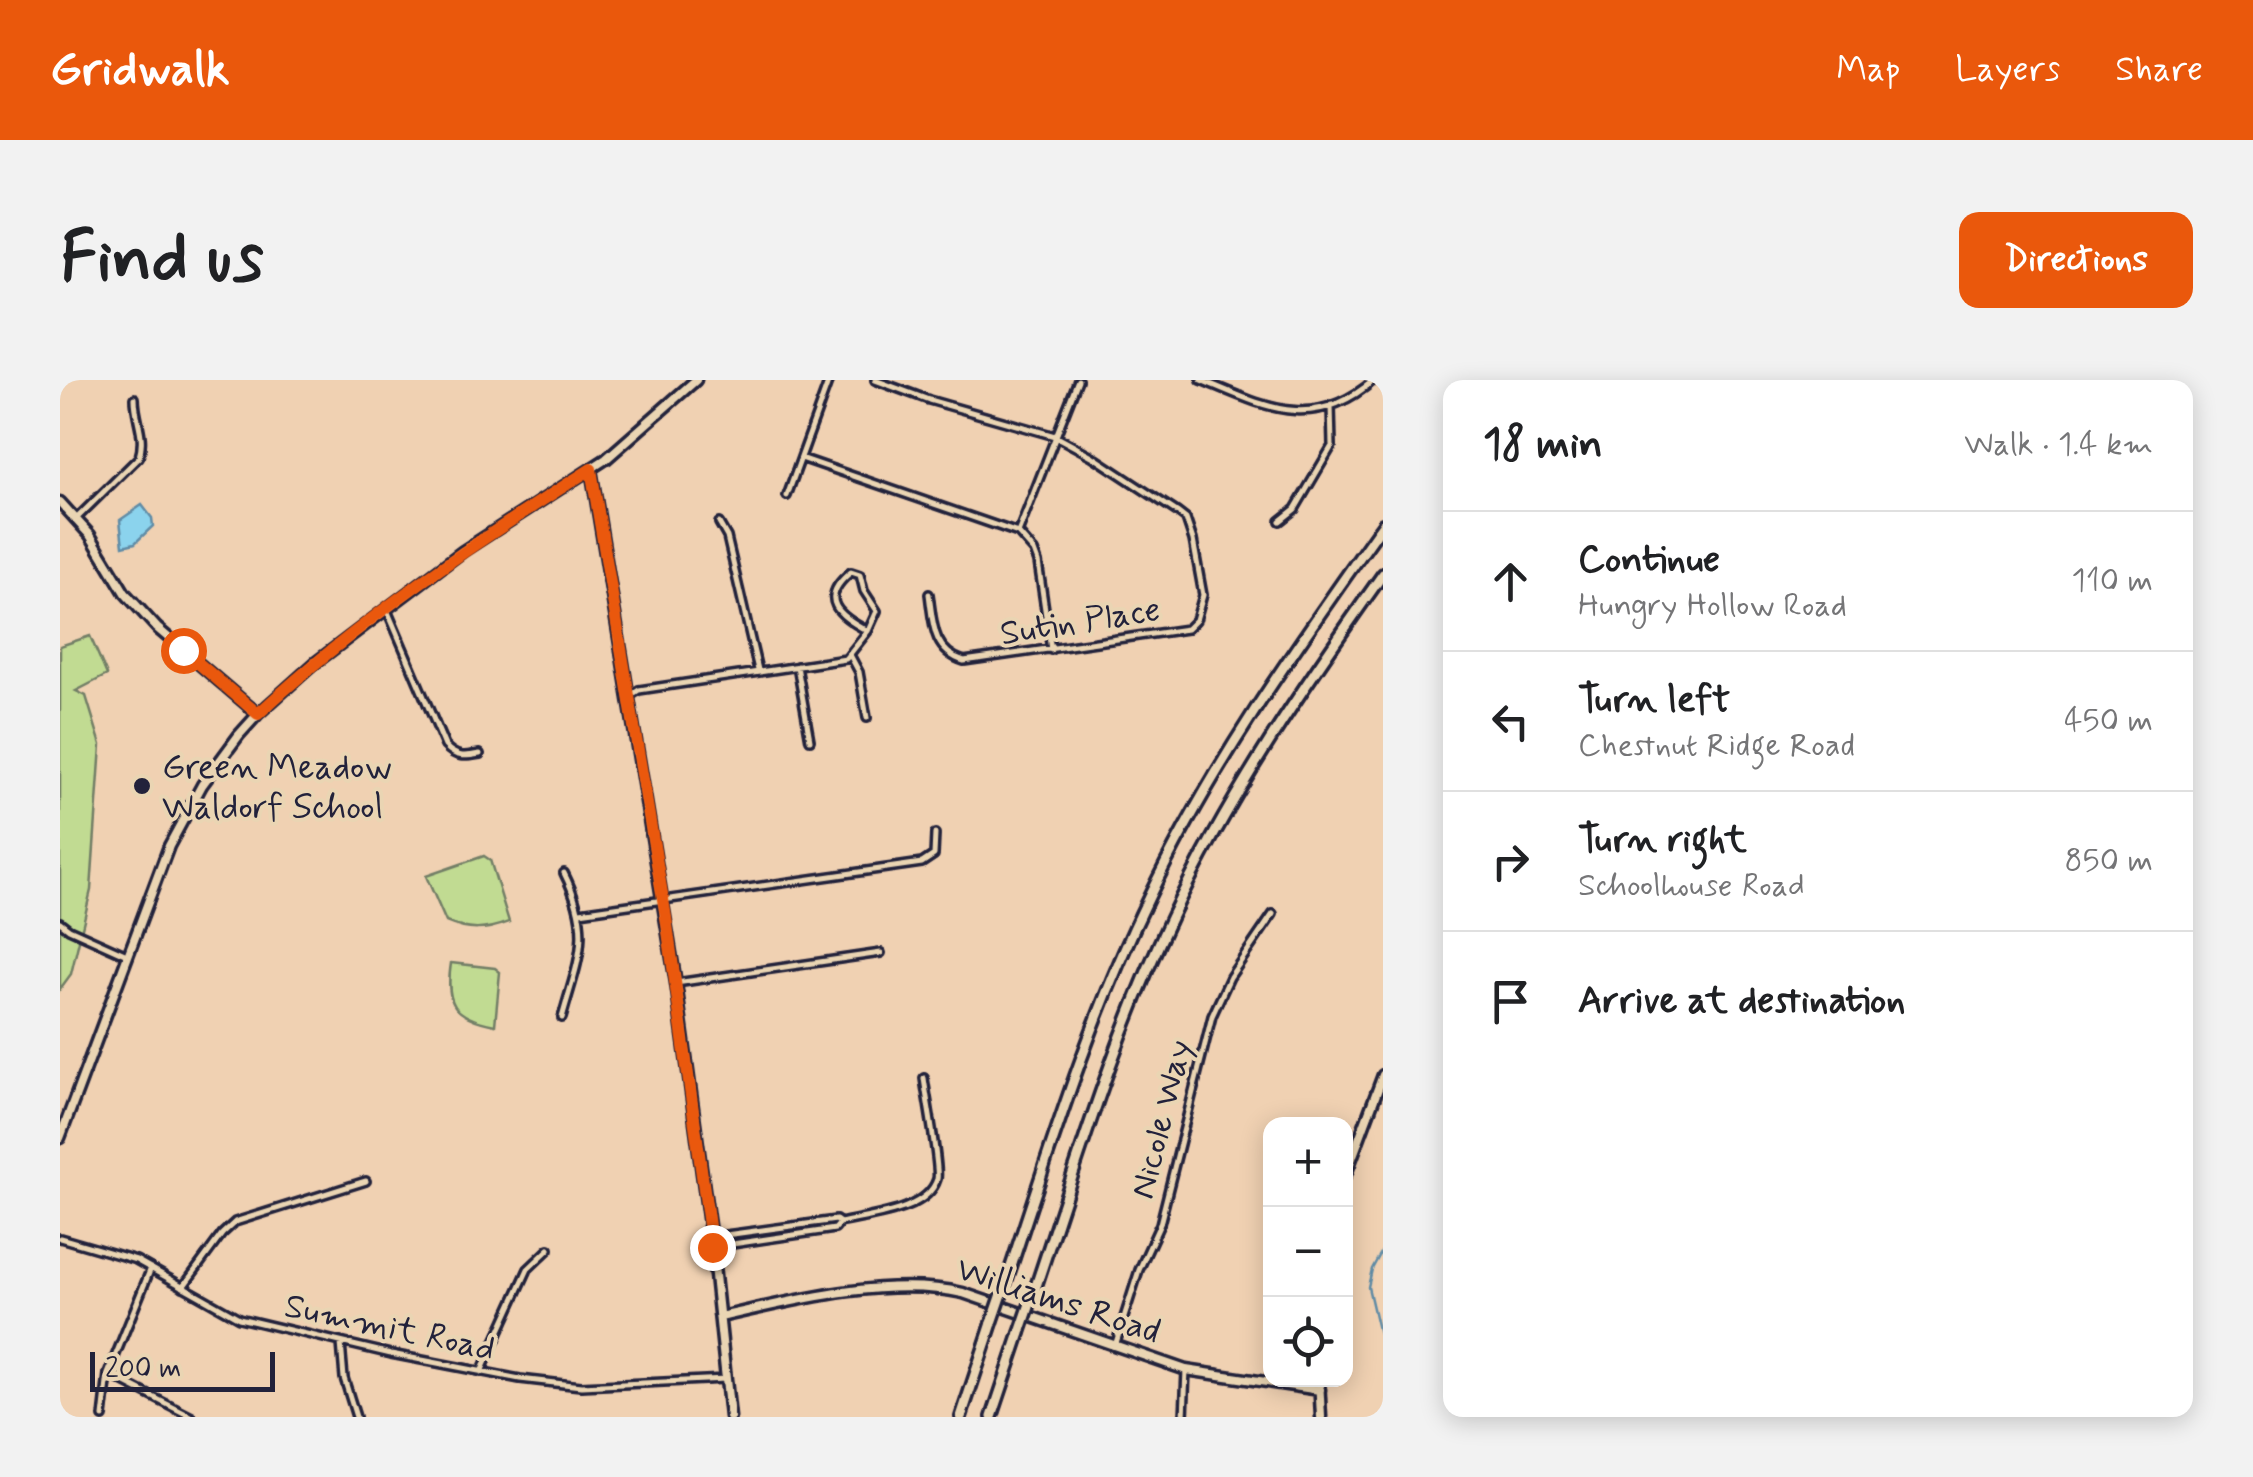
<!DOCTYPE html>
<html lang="en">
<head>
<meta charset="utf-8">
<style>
	body { margin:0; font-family:Mynerve,sans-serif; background:#f2f2f2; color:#202124 }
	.controls { position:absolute; right:30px; bottom:30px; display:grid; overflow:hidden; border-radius:20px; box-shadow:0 5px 25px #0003 }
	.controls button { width:90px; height:90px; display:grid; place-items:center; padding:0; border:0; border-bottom:2px solid #e0e0e0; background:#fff; color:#202124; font:50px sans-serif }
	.scale { position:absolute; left:30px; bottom:25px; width:185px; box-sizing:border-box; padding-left:10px; border:5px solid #22223b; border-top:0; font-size:28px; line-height:35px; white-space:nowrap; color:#22223b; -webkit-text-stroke:8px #ead5b3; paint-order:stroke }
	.stop { position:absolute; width:30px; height:30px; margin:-22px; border:8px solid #ea580c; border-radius:50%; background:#fff }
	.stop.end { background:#ea580c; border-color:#fff; box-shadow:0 2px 10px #0008 }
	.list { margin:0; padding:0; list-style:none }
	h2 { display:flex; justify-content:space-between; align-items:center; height:130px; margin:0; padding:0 40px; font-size:42px }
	h2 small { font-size:32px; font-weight:400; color:#757577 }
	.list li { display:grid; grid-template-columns:65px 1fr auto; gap:30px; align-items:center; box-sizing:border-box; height:140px; padding:0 40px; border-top:2px solid #e0e0e0 }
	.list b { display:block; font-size:38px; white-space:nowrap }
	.list p { margin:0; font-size:32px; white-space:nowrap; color:#757577 }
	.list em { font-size:32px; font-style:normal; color:#757577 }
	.icon { flex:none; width:55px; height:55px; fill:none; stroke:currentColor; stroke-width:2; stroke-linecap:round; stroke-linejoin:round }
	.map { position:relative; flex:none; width:1323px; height:1037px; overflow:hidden; border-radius:20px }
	header { display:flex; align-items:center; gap:60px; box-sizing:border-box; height:140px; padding:0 50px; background:#ea580c; color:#fff }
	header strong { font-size:48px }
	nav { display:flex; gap:55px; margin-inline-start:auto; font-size:35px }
	.intro { display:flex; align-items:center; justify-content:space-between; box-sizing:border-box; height:240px; padding:0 60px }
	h1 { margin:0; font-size:70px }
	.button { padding:25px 45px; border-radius:20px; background:#ea580c; color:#fff; font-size:35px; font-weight:700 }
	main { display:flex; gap:60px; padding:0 60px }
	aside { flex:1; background:#fff; border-radius:20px; box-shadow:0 5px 25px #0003 }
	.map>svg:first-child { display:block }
</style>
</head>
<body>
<header>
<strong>Gridwalk</strong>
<nav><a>Map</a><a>Layers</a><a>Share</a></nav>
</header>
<div class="intro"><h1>Find us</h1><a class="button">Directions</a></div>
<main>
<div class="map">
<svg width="1323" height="1037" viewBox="0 0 1323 1037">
	<rect width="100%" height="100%" fill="#f0d1b2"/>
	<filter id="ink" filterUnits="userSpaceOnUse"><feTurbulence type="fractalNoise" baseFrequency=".01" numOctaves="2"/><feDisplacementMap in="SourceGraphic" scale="20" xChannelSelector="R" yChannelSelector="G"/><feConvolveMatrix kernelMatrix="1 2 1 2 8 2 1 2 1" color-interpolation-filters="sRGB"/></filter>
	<g filter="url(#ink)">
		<path fill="#c1db92" stroke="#727e66" stroke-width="2.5" d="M 30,256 L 47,295 L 16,311 L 26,316 L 41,365 L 31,510 L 11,594 L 0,609 L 0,266 Z
			M 424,476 L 430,480 L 449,542 C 425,551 409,552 386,542 L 366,496 Z
			M 391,583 L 435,588 L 440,592 L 435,645 C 393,637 385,624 391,583 Z"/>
		<path fill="#8bd3ed" stroke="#618ca6" stroke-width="2.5" d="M 82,125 L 92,138 L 93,146 L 75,163 L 63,166 L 60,140 Z"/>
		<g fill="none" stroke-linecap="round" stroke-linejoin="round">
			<path stroke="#618ca6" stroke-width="2.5" d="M 1323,869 L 1312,889 L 1308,907 L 1323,971"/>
			<g stroke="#22223b" stroke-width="12">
				<path id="street" d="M 815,0 L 869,20 L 995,56 L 1032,76 L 1117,132 L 1126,139 L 1133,160 L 1143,215 L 1136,240 L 1127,249 L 904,281 C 872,271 873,242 869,214
					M 1141,0 C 1206,27 1253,53 1314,0
					M 741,78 L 958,153 L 974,171 L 978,182 L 991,270
					M 727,116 L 769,0
					M 16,139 L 79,77 C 86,55 75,40 75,18
					M 1220,141 L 1235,129 L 1272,66 L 1271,25
					M 659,143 L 667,157 L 698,290
					M 958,153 L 1018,0
					M 791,192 L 800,195 L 804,211 L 817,231 L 808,251 C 779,236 757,219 791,192 Z
					M 327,230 L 385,366 C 396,378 404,377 420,374
					M 790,275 L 799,292 L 807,338
					M 737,286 L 750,360
					M 570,316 L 579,310 L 786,279 L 808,251
					M 520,532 L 862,483 L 874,475 L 875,454
					M 0,542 L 9,549 L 67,575
					M 616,603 L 821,573
					M 502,638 C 518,579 534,553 504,493
					M 651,857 L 776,840 L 780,843
					M 0,858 L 76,880 L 179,938 L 331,974 L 460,999 L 521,1006 L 666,999
					M 652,867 L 775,849 L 780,843 C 808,836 867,832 877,799 C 880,788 866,715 864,698
					M 123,907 L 162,854 L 175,842 L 306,801
					M 281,963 L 284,998 L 296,1037
					M 1055,966 L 1079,890 L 1100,844 L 1152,636 L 1170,597 L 1213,534
					M 421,992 L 468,889 L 489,869
					M 48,994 L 132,1037
					M 43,1037 L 48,994 L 91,888
					M 1124,1037 L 1126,990"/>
			</g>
			<g stroke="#22223b" stroke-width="15">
				<path id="secondary" d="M 531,89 L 616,603 L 652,867 L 670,1037
					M 0,122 L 30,155 L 65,213 L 97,248 L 198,334
					M 0,758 L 109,466 L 142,405 L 179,355 L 198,334 L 255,283 L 403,171 L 546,79 L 636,0
					M 1286,794 L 1323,695
					M 661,937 C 734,920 829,896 903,913 L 1126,990 L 1260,1010
					M 1259,999 L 1261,1037"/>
			</g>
			<g stroke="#22223b" stroke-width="16">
				<path id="highway" d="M 944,908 C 988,776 1028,642 1089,517 C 1153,383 1238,264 1323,144
					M 972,918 C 1015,790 1053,660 1111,538 C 1169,415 1245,304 1323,194
					M 901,1037 L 932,943
					M 932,1037 L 960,953"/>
			</g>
			<use href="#street" stroke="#ead5b3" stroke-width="5"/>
			<use href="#secondary" stroke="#ead5b3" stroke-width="8"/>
			<use href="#highway" stroke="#ead5b3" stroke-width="9"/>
			<g stroke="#22223b" stroke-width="16" stroke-linecap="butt">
				<path id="highway-bridge" d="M 932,943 L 944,908
					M 960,953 L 972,918"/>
			</g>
			<use href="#highway-bridge" stroke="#ead5b3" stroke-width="9"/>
		</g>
	</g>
	<g fill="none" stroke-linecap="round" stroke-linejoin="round" filter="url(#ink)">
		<path stroke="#ea580c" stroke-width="12" d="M 123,270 L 198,334 C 299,240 414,163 531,89 L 606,537 L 652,867"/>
	</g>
	<circle fill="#22223b" stroke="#ead5b3" stroke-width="4" cx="82" cy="406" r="10"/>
	<g text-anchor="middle" stroke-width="8" stroke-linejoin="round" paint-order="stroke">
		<g font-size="35" fill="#22223b" stroke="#ead5b3">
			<text transform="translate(1020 240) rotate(-9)" y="12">Sutin Place</text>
			<text transform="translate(1100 739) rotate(-76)" y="12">Nicole Way</text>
			<text transform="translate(999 919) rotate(18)" y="12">Williams Road</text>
			<text transform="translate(330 946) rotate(12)" y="12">Summit Road</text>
		</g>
		<g font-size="35" fill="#22223b" stroke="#ead5b3" text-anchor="start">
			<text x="102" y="398">Green Meadow<tspan x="102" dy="40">Waldorf School</tspan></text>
		</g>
	</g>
</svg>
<div class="controls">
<button>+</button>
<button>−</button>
<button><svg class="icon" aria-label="locate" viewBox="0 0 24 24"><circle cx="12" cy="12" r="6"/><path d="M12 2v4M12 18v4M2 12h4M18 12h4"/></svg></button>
</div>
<div class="scale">200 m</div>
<div class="stop" style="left:123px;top:270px"></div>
<div class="stop end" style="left:652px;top:867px"></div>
</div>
<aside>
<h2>18 min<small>Walk · 1.4 km</small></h2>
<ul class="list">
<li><svg class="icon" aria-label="ahead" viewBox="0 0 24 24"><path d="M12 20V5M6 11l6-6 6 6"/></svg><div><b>Continue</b><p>Hungry Hollow Road</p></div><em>110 m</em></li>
<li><svg class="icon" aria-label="left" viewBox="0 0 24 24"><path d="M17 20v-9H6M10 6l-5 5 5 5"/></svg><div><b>Turn left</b><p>Chestnut Ridge Road</p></div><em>450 m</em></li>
<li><svg class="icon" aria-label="right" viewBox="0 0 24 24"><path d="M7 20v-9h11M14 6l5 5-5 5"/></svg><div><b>Turn right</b><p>Schoolhouse Road</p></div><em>850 m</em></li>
<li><svg class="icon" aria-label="arrive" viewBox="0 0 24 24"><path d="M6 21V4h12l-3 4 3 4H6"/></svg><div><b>Arrive at destination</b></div></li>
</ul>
</aside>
</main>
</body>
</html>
